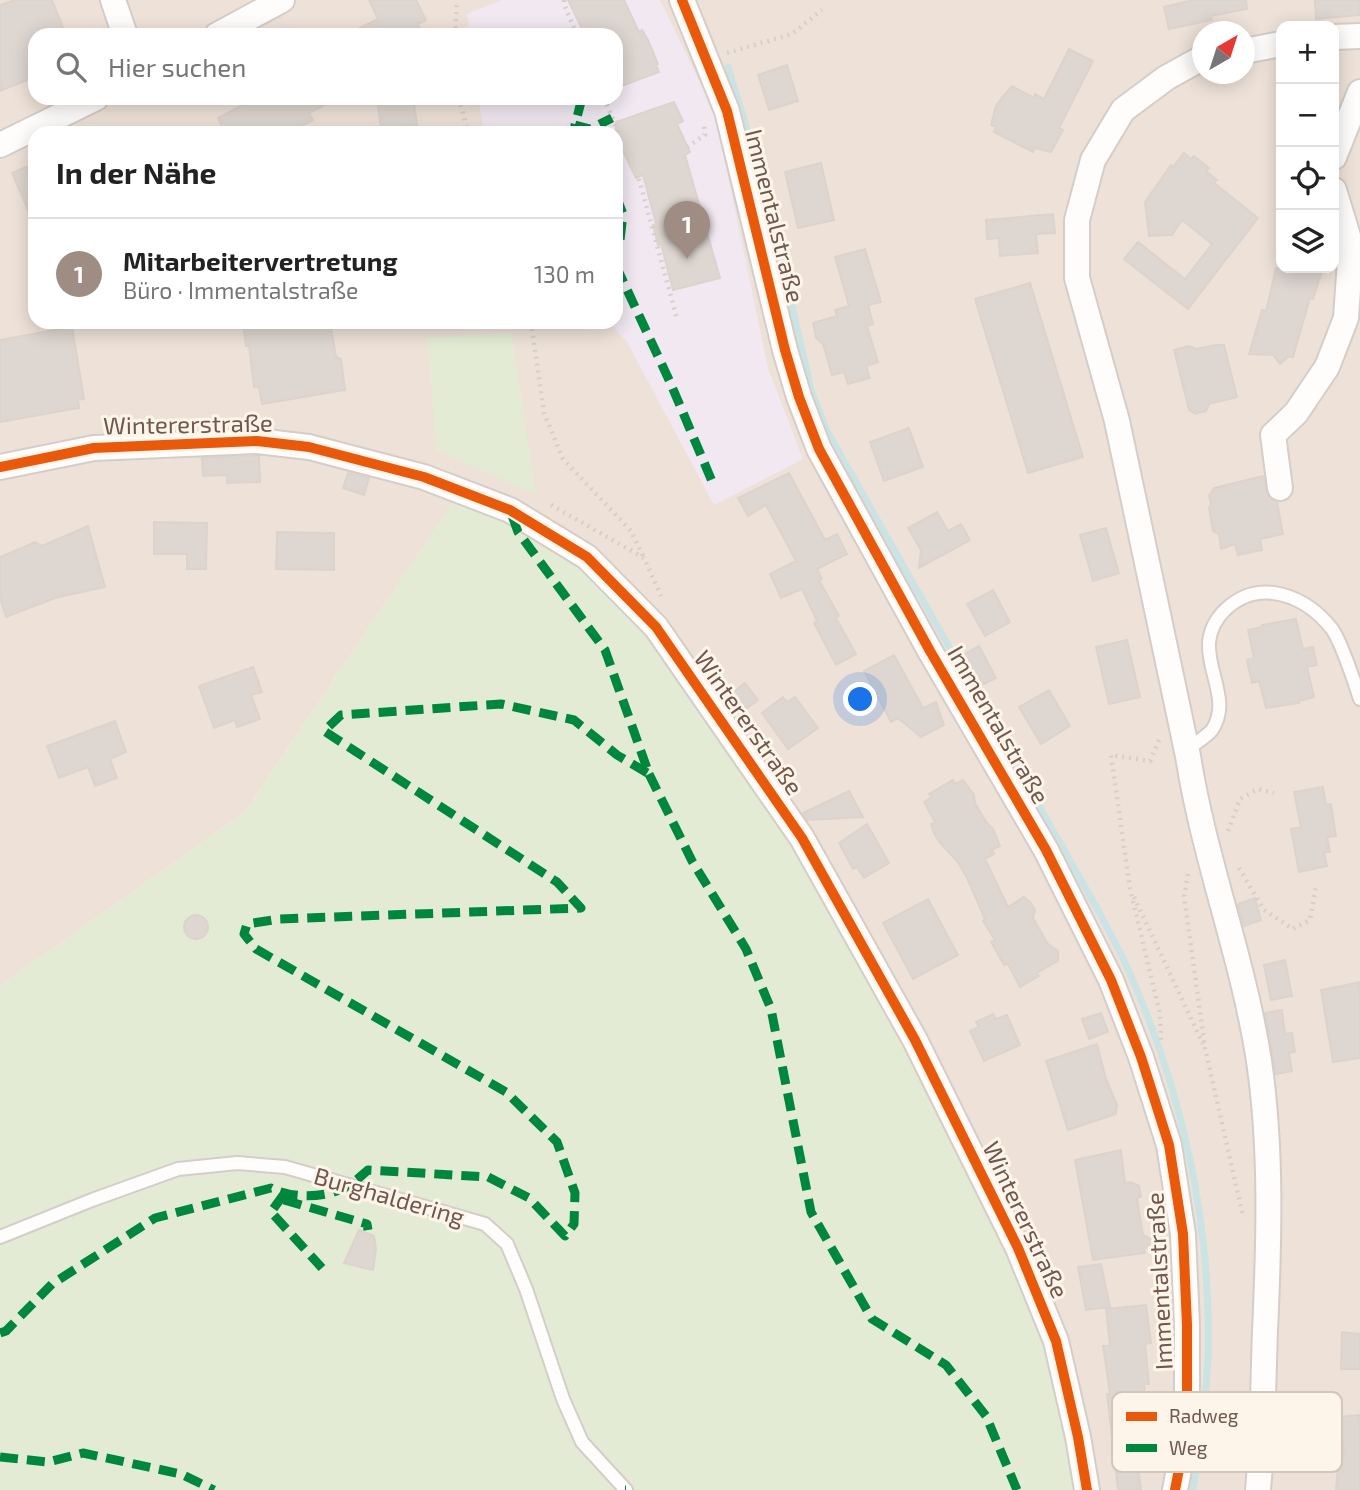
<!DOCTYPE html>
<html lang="de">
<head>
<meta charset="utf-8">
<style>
	body { margin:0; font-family:"Exo 2",sans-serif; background:#f6f6f6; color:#222 }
	.controls { position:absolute; right:21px; top:21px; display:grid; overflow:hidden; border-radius:14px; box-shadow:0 4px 18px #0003 }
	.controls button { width:63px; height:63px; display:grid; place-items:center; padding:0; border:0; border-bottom:2px solid #e0e0e0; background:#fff; color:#222; font:35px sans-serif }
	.compass { position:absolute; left:1192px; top:21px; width:63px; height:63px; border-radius:50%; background:#fff; box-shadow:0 4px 18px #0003; rotate:39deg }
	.you { position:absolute; left:861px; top:700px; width:24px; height:24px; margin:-18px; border:5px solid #fff; border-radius:50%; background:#1a73e8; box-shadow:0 0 0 10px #1a73e833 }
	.badge { display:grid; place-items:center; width:46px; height:46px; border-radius:50%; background:#9f8d83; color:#fff; font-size:23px; font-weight:700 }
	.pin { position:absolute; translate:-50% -58px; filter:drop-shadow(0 2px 4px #0008) }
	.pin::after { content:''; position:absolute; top:37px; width:24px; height:21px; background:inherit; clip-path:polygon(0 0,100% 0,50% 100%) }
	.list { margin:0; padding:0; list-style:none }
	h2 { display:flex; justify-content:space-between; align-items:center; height:91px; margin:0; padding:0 28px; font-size:30px }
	h2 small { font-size:23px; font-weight:400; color:#767676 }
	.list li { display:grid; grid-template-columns:46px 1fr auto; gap:21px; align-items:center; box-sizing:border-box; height:112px; padding:0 28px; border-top:2px solid #e0e0e0 }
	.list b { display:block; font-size:26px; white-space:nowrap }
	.list p { margin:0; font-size:23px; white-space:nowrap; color:#767676 }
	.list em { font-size:23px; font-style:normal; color:#767676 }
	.icon { flex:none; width:38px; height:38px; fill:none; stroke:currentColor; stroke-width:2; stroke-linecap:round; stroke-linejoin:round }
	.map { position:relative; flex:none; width:1360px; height:1490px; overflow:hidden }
	.search { position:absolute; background:#fff; box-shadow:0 4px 18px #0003; left:28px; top:28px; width:595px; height:77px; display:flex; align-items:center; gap:18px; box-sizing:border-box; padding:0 24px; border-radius:21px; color:#767676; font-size:26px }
	.panel { position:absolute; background:#fff; box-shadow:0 4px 18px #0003; left:28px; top:126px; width:595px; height:203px; border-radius:21px }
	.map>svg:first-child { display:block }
</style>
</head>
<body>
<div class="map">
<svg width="1360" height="1490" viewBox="0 0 1360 1490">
	<rect width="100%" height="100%" fill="#f5f0ea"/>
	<path fill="#eee2d8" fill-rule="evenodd" d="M 0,0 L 1360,0 L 1360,1490 L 1096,1490 L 1090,1433 L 1028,1242 L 462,489 L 245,812 L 0,986 ZM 1281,26 L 1334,26 L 1334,268 L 1281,268 ZM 1202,32 L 1244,32 L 1244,74 L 1202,74 ZM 35,35 L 616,35 L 616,98 L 35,98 ZM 35,133 L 616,133 L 616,322 L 35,322 Z"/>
	<path fill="#f1e8f1" d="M 502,0 L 660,0 L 715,114 L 768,368 L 803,459 L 714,505 L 627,342 L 609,322 L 616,322 L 616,133 L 483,133 L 479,98 L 616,98 L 616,35 L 470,35 L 467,14 Z"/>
	<path fill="#e3ebd5" d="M 511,333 L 536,494 L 437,451 L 427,338 Z
		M 462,489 L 589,554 L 805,838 L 1028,1242 L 1090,1433 L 1096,1490 L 0,1490 L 0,986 L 245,812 Z"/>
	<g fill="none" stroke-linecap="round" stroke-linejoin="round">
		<path stroke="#cce3e4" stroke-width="7" d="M 728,67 L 768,199 L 811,390 L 827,431 L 1099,912 C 1109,932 1121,952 1130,974 C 1183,1093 1212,1227 1208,1358 C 1206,1402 1200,1446 1193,1490"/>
	</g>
	<path fill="#ded6d0" stroke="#ded3cc" stroke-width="2" d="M 15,0 L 52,0 L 66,35 L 35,35 L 35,77 L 0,91 L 0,5 Z
		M 369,0 L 416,0 L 426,20 L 418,24 L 423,35 L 346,35 L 378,19 Z
		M 568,0 L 624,0 L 639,32 L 642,30 L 648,40 L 658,64 L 656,65 L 659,72 L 616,88 L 616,35 L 585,35 Z
		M 1193,0 L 1246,0 L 1247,9 L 1211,16 L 1212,20 L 1169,29 L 1164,7 Z
		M 1315,0 L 1360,0 L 1360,15 L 1316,19 Z
		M 1069,49 L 1093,61 L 1059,128 L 1063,130 L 1051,152 L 1035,148 L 1033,152 L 994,132 L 996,127 L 991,125 L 996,106 L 1003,96 L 1012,86 L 1034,98 L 1035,94 L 1044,99 Z
		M 787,65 L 798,101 L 769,110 L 758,75 Z
		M 256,98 L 339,98 L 309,113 L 313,120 L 288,133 L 225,133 L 218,118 Z
		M 377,98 L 413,98 L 417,125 L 381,129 Z
		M 674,102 L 683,121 L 677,124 L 690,152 L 685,155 L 720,278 L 673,290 L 661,244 L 658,245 L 653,225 L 656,224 L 643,175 L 636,178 L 616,137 L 616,122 Z
		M 1184,153 L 1191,159 L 1194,156 L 1209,168 L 1206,171 L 1217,180 L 1214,183 L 1258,218 L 1188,309 L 1124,259 L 1138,242 L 1185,279 L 1212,244 L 1182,220 L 1172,235 L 1149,236 L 1145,202 L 1171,165 L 1173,167 Z
		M 35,163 L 35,226 L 12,173 Z
		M 821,163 L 834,220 L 798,228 L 785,172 Z
		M 1053,214 L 1055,233 L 1036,234 L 1038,253 L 1000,256 L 999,238 L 987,239 L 986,220 Z
		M 865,249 L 881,302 L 868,305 L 873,324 L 867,326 L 878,362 L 866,366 L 870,378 L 848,384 L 844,372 L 832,375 L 823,344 L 816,338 L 813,323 L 837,316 L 835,310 L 849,306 L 835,257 Z
		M 1276,268 L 1323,268 L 1313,299 L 1310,298 L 1293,357 L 1288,357 L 1280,364 L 1273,355 L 1249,354 L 1262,310 L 1266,311 Z
		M 1030,283 L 1083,457 L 1028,473 L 975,299 Z
		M 243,322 L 330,322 L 336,357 L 341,359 L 345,390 L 262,404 L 259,387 L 254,387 L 249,346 L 246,346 Z
		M 72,327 L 84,399 L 78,400 L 79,408 L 0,422 L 0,340 Z
		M 1216,345 L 1224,345 L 1237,397 L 1209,404 L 1206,411 L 1195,414 L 1189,410 L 1174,350 L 1189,346 L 1196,349 Z
		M 909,428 L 923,467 L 884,481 L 870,442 Z
		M 259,456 L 260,482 L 227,483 L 227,475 L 203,476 L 202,458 Z
		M 348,473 L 369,478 L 364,495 L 343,488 Z
		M 789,473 L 825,540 L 837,534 L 847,554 L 817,569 L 822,579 L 819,580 L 839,616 L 836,618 L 856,654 L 836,665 L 814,623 L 817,621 L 802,589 L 781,598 L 770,574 L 796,561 L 766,505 L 748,516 L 738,498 Z
		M 1263,476 L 1268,496 L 1277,502 L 1283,534 L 1260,539 L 1262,550 L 1238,555 L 1235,544 L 1221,549 L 1219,534 L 1213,531 L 1209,508 L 1211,503 L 1209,496 L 1214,488 Z
		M 937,512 L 948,531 L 961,524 L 970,540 L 919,568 L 921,550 L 908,528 Z
		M 154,522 L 207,523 L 206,569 L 187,569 L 187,554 L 154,554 Z
		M 88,526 L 105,587 L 55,598 L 6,617 L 0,598 L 0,557 L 35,542 L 42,546 Z
		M 1106,528 L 1119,573 L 1093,581 L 1080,535 Z
		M 277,532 L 334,533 L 334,570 L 276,569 Z
		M 993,590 L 1010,622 L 985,636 L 967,604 Z
		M 1296,619 L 1303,649 L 1313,647 L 1317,665 L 1307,667 L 1314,697 L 1299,701 L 1299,703 L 1266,708 L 1259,681 L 1252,683 L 1247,660 L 1254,658 L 1248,630 L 1262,627 L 1262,625 Z
		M 1127,640 L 1140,697 L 1109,704 L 1096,647 Z
		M 979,646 L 996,678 L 976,688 L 959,657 Z
		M 894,655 L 923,708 L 936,702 L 944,725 L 921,737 L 898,718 L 891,722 L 864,671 Z
		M 253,667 L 262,692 L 251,695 L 260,719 L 237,727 L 235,720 L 214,728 L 199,686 Z
		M 745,683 L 758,700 L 739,714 L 727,697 Z
		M 1049,690 L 1070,726 L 1041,744 L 1019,707 Z
		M 783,697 L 787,702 L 795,697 L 818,728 L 788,749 L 762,713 Z
		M 115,721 L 126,752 L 110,759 L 117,778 L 95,786 L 88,767 L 59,778 L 47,746 Z
		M 953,780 L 955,784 L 963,780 L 974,795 L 975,803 L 987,823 L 993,829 L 1000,846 L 992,850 L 994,854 L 985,859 L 1008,907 L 1024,897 L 1031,903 L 1035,910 L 1033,918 L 1040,930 L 1048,944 L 1058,951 L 1058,961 L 1037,973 L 1039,976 L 1020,987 L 1008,964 L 1004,965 L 991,942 L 995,940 L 983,921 L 985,919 L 967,878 L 958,862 L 940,843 L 934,833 L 931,824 L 935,822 L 924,802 L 932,797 L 929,794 Z
		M 1323,787 L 1326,805 L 1331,804 L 1336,836 L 1327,837 L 1330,852 L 1324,852 L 1327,866 L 1299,872 L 1291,829 L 1301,827 L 1294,792 Z
		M 849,791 L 863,817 L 807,820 L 803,813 Z
		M 867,824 L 889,863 L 864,878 L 857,867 L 853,869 L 839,843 Z
		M 1255,898 L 1261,920 L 1244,926 L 1238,904 Z
		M 928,899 L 958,955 L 913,979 L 883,923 Z
		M184 927a12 12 0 1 1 24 0a12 12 0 1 1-24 0Z
		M 1285,960 L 1292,996 L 1271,1000 L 1264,965 Z
		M 1360,982 L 1360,1058 L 1333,1062 L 1321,990 Z
		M 1282,1010 L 1285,1034 L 1292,1033 L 1295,1052 L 1289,1053 L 1292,1071 L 1276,1074 L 1265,1013 Z
		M 1101,1013 L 1108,1032 L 1089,1039 L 1082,1019 Z
		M 993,1014 L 996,1019 L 1007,1015 L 1020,1045 L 984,1061 L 970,1031 L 979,1027 L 976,1022 Z
		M 1097,1044 L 1106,1079 L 1117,1105 L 1116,1114 L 1068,1130 L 1046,1061 Z
		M 1121,1150 L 1125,1183 L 1131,1182 L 1139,1186 L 1141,1196 L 1137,1199 L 1143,1235 L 1154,1241 L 1144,1249 L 1145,1253 L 1093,1260 L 1075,1160 Z
		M 359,1230 L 374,1236 L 376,1249 L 373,1270 L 344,1263 Z
		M 1101,1264 L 1110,1307 L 1086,1310 L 1078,1267 Z
		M 1146,1305 L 1151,1343 L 1145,1344 L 1149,1384 L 1144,1384 L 1145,1393 L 1142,1394 L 1146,1414 L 1141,1414 L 1144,1437 L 1134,1438 L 1141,1490 L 1118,1490 L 1107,1394 L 1110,1394 L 1103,1346 L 1110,1346 L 1106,1309 Z
		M 1342,1332 L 1360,1334 L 1360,1369 L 1341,1369 Z
		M 1360,1415 L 1360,1490 L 1336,1490 L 1339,1454 L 1344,1454 L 1340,1417 Z"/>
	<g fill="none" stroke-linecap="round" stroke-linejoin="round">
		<g stroke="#d4cdc8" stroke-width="16">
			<path id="service" d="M 1187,750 C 1194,744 1206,737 1212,730 C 1238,691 1183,650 1226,609 C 1260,577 1306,596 1332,629 C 1342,643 1354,681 1360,699
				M 0,1237 L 92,1200 L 178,1169 L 237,1163 L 285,1167 L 485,1224 L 507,1244 L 526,1289 L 563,1399 L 582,1442 L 626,1490"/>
		</g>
		<g stroke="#d4cdc8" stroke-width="28">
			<path id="minor" d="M 113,0 L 125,35
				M 682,0 L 727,111 L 785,350 L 799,397 L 819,449 L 930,651 L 1046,850 L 1111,980 L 1141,1057 L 1169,1145 L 1183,1234 L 1187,1325 L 1187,1428 L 1175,1490
				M 217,35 L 282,0
				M 1334,37 L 1360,36
				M 1244,51 L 1281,44
				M 1202,58 L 1166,78 L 1123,110 L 1093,160 L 1077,220 L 1077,278 L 1117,421 L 1188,756 C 1204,859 1243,957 1259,1061 C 1272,1149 1269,1242 1265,1331 C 1263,1384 1263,1437 1258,1490
				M 0,145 L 96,98
				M 1334,157 L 1360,92
				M 0,467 L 94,448 L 257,441 L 309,447 L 424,477 L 510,510 L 587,557 L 656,627 L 802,838 L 915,1040 L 1018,1248 L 1056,1341 L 1078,1437 L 1087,1490
				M 1280,488 L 1273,435 L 1296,413 L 1327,367 L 1346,318 L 1351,246 L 1334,190"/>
		</g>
		<path stroke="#d7cfcb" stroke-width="4.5" stroke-dasharray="2 5" stroke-linecap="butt" d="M 564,0 L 564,4 L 577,35
			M 455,35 L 457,0
			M 727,53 L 792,34 L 822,10
			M 459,98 L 468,133
			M 604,98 L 619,134
			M 559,133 L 575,125
			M 687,147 L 705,135 L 704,126
			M 639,179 L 677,319
			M 531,322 L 544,413 L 563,459 L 631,531 L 644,558
			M 551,505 L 644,558 L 661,596
			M 1159,740 L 1150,761 L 1111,755 L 1130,889 L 1160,1014 L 1161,1041
			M 1228,831 L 1240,799 L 1258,789 L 1274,793
			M 1239,868 L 1264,910 L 1293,929 L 1310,920 L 1316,886
			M 1188,874 L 1184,896 L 1205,1048 L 1243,1216
			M 1134,897 L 1203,1044"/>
		<use href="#service" stroke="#fefdfc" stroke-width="12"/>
		<use href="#minor" stroke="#fefdfc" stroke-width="24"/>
		<path stroke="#00873e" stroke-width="9" stroke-dasharray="18 9" stroke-linecap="butt" d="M 582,98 L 575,125 L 590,129 L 612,118
			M 616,196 L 623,214 L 620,240
			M 616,266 L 670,382 L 714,486
			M 649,774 L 692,861 L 746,949 L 771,1009 L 811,1212 L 872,1319 L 946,1365 L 986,1416 L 1017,1490
			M 284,1194 L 271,1212 L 322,1268
			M 284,1200 L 367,1224 L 368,1230
			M 0,1333 L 6,1331 L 52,1284 L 155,1218 L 271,1188 C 293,1199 329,1199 351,1184 C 357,1180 362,1175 368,1170 L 488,1177 L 529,1198 L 565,1236 L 574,1224 L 575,1193 L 557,1142 L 506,1092 L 256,949 L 244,934 L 247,924 L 279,919 L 581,908 L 557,882 L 324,731 L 341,715 L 501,704 L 574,720 L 617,755 L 649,774 L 605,650 L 518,532 L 510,510
			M 0,1457 L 48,1462 L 83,1453 L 181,1474 L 214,1490
			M 625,1490 L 626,1490"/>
		<g stroke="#fef5ea" stroke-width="15">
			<path id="cycleway" d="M 682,0 L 727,111 L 785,350 L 799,397 L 819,449 L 930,651 L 1046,850 L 1111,980 L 1141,1057 L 1169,1145 L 1183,1234 L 1187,1325 L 1187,1428 L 1175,1490
				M 0,467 L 94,448 L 257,441 L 309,447 L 424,477 L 510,510 L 587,557 L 656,627 L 802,838 L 915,1040 L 1018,1248 L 1056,1341 L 1078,1437 L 1087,1490"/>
		</g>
		<use href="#cycleway" stroke="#e8590c" stroke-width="10"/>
	</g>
	<g text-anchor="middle" stroke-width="6" stroke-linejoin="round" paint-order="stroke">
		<g font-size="24" fill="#71574c" stroke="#fef5ea">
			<text transform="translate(774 216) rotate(76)" y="8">Immentalstraße</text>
			<text transform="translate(188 425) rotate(-1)" y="8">Wintererstraße</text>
			<text transform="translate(748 723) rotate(55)" y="8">Wintererstraße</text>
			<text transform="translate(998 725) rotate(60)" y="8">Immentalstraße</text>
			<text transform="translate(389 1197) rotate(16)" y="8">Burghaldering</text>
			<text transform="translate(1025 1220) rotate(65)" y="8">Wintererstraße</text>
			<text transform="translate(1160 1281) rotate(-93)" y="8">Immentalstraße</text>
		</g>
	</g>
	<rect x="1112" y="1392" width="230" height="80" rx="10" fill="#fef5ea" stroke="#d4c6bb" stroke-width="2"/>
	<rect x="1126" y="1412" width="31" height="9" fill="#e8590c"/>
	<rect x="1126" y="1444" width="31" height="8" fill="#00873e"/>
	<g font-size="19" fill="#71574c">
		<text x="1169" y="1423">Radweg</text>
		<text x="1169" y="1455">Weg</text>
	</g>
</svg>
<div class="controls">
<button>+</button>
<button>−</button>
<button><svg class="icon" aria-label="locate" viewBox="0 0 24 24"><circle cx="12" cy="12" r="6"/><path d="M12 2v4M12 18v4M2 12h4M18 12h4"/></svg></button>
<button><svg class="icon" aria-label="layers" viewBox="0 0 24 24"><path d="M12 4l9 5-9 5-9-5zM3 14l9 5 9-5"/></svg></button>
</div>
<svg class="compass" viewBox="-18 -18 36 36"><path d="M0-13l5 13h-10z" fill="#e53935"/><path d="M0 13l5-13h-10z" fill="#767676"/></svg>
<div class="you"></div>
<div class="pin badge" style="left:687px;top:259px">1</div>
<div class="search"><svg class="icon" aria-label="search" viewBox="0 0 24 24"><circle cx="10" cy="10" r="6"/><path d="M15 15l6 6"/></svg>Hier suchen</div>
<section class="panel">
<h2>In der Nähe<small></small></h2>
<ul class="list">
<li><span class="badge">1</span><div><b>Mitarbeitervertretung</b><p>Büro · Immentalstraße</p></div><em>130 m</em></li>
</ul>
</section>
</div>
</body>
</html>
